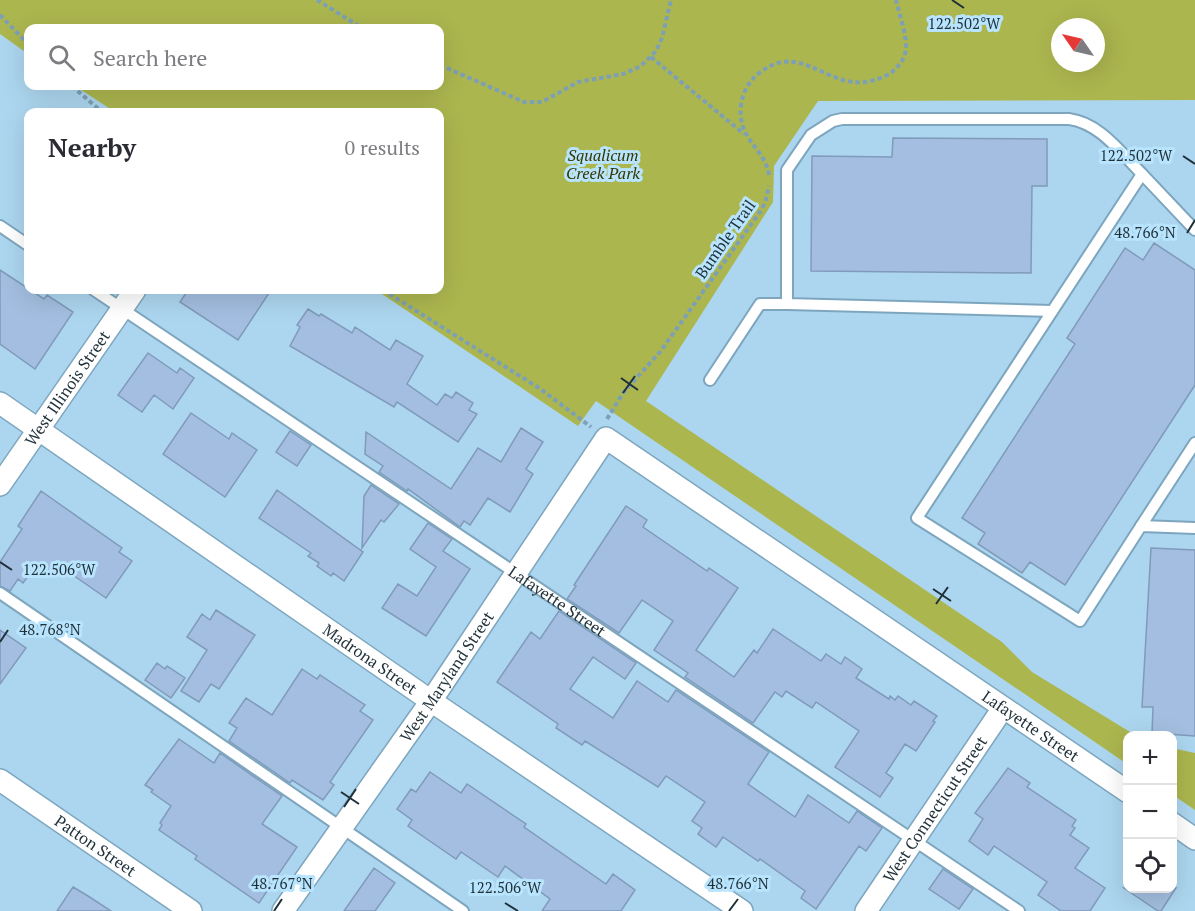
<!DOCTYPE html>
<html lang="en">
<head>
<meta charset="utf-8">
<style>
	body { margin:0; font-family:"PT Serif",serif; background:#f2f2f3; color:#2b2b33 }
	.controls { position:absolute; right:18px; bottom:18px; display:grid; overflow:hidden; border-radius:12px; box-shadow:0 6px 24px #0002 }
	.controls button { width:54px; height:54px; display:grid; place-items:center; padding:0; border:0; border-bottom:2px solid #e1e1e2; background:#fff; color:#2b2b33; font:30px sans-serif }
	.compass { position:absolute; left:1051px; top:18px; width:54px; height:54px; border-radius:50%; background:#fff; box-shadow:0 6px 24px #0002; rotate:304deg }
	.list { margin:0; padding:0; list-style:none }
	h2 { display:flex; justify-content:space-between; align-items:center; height:78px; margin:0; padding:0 24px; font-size:26px }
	h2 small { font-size:20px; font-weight:400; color:#7c7c81 }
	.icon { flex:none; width:33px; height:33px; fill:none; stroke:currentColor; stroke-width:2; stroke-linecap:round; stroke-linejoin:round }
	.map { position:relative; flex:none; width:1195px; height:911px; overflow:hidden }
	.search { position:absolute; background:#fff; box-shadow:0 6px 24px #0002; left:24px; top:24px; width:420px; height:66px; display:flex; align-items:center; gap:15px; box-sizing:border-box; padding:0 21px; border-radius:12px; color:#7c7c81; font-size:22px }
	.panel { position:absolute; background:#fff; box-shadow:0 6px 24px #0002; left:24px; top:108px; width:420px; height:186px; border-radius:12px }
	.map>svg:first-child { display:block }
</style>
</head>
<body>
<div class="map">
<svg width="1195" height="911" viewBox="0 0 1195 911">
	<rect width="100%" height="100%" fill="#acd6ef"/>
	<path fill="#acb64f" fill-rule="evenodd" d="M 0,0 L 1195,0 L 1195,100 L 818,101 L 774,166 L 773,202 L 646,401 L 1002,642 L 1032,672 L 1135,735 L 1128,736 L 1127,764 L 596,401 L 578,426 L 376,290 L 440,290 L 440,112 L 115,112 L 75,86 L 440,86 L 440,28 L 28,28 L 28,54 L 0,34 ZM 1060,27 L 1096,27 L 1096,63 L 1060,63 Z
		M 1172,748 L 1195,753 L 1195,810 L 1173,795 Z"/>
	<path fill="#a3bee0" stroke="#809abb" stroke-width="1.5" d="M 893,138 L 1047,139 L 1047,186 L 1032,186 L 1031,273 L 811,271 L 812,156 L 892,157 Z
		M 1154,243 L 1195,270 L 1195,385 L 1065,585 L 1030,562 L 1022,573 L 978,544 L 985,533 L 962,518 L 1075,344 L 1067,338 L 1125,248 L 1143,260 Z
		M 0,270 L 44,299 L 47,295 L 73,312 L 35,369 L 0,344 Z
		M 188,290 L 271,290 L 238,340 L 180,302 Z
		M 308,309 L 319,316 L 321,314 L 352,333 L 355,327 L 390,350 L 396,340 L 423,356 L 407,384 L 437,405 L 445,394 L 452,398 L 456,392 L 473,403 L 469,410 L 477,414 L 458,442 L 397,402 L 394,407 L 290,346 L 300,327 L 297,325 Z
		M 148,353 L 177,373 L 180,368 L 194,378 L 173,409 L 154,395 L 142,412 L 118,395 Z
		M 191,413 L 229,439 L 232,433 L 257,450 L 225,497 L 163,454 Z
		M 521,428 L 543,442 L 526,469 L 533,474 L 510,512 L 488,498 L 470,525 L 464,521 L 460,527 L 408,489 L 407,491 L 379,472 L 383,466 L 365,454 L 366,432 L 451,489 L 478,448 L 501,462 Z
		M 290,431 L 311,445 L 297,466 L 276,452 Z
		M 371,485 L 399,504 L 384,522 L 381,520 L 362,548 L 364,496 Z
		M 277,490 L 363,552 L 344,581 L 333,573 L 331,576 L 317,566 L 319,563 L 308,556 L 311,553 L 259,518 Z
		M 41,491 L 122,548 L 119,552 L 132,561 L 106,598 L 57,564 L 51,573 L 37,564 L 23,583 L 18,579 L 10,591 L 0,586 L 0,562 L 22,529 L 18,526 Z
		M 626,506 L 647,520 L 643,527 L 707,571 L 709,568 L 738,588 L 696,650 L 734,677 L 754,650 L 757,653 L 773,629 L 821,661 L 826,654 L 841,664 L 845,657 L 862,669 L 856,678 L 889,699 L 890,696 L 895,700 L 898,696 L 911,705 L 914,701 L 937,716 L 933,721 L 935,722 L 916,751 L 905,744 L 886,773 L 893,778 L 880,797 L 835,767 L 859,731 L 816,702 L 812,708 L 786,691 L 782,697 L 775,692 L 753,723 L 685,677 L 688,673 L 654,650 L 673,621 L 642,600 L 619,633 L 567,599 L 576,586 L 574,585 Z
		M 428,523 L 452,539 L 443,551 L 470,569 L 426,636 L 382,608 L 398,584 L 417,596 L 436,567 L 410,549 Z
		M 1151,548 L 1195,550 L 1195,736 L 1152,733 L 1153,707 L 1142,707 Z
		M 216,610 L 255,635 L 219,689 L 211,684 L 199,702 L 181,691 L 207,650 L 187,637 L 202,614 L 210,620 Z
		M 559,611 L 636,663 L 625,679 L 593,657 L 570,689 L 613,718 L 637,681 L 668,702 L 676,690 L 769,752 L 748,784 L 795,817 L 808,795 L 849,823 L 857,811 L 882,828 L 866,851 L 859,846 L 816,909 L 801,898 L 805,891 L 760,859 L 758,861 L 723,837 L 716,847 L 698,834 L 702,828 L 692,821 L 705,802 L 666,776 L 658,787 L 585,741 L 582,745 L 556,728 L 558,724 L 497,682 L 531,632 L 540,639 Z
		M 0,630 L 26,648 L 0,684 Z
		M 157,663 L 165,669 L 167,666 L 185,678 L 171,698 L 145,680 Z
		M 302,669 L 317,679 L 320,675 L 365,705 L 360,711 L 373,720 L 330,782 L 334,785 L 323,800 L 292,780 L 290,783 L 229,741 L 237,728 L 229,723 L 246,698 L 272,715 Z
		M 179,739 L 214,763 L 220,753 L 282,796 L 262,824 L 297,847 L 259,903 L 195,859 L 197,856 L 159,830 L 162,825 L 160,823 L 171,806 L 151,792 L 153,790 L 145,785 Z
		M 1008,768 L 1030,783 L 1027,787 L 1076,820 L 1072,826 L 1075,828 L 1070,835 L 1089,848 L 1075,868 L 1105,888 L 1090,911 L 1061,911 L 1038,895 L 1047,882 L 994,846 L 988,855 L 969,841 L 983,819 L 975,813 Z
		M 430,772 L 461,793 L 467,784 L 526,824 L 524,827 L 606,884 L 613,874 L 635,890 L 621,911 L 542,911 L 550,899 L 505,866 L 498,877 L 461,852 L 456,859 L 408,826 L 412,820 L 397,809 L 411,789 L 416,792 Z
		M 374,868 L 395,883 L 375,911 L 344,911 Z
		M 943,869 L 973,889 L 959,909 L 929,889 Z
		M 73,887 L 88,896 L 111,911 L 57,911 Z
		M 1124,888 L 1176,888 L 1161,911 L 1158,911 Z"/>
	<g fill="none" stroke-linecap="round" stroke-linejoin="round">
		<g stroke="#7da6be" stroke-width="14">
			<g id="service">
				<path d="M 0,226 L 28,245"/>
				<path d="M 1195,230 L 1142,174 L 917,518 L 1080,621 L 1141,526 L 1195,528"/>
				<path id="s1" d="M 94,290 L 1019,911"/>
				<path d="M 1052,311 L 787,304 L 787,170 L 811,135 L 833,121 L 842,119 L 1069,119 C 1100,123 1121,153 1142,174"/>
				<path d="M 710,380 L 760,304 L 787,304"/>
				<path d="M 1141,526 L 1195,443"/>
				<path d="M 0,593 L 463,911"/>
			</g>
		</g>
		<g stroke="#7da6be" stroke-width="24">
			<g id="minor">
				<path id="s2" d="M 0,403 L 431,701 L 742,911"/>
				<path id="s3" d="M 0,485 L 135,290"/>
				<path id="s4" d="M 0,780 L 191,911"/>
				<path d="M 1172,823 L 1195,839"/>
				<path id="s5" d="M 283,911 L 431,701 L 606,438 L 1128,792"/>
				<path id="s6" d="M 866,911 L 1003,708"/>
			</g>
		</g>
		<path stroke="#7ea0b4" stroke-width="4" stroke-dasharray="4.5 3" stroke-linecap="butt" d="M 317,0 L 362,28
			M 0,15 L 28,44
			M 651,57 L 744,134
			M 440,65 L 524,102 L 542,102 L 578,82 L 623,74 L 641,66 L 656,51 L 662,38 L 671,0
			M 72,86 L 102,112
			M 769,175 C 765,147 737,141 741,105 C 743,91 750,79 762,71 C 796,46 820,78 853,82 C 865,84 882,79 892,72 C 899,66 905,59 906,49 C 907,36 899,13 896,0
			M 383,290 L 539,388 L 591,427
			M 607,419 L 623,393 L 660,352 L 760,212 L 765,203 L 769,186"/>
		<use href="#service" stroke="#fff" stroke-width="10"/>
		<use href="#minor" stroke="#fff" stroke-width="21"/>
	</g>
	<path fill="none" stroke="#1f3039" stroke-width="2" d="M 952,0 L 964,8M 1183,156 L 1195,164M 1187,233 L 1195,220M 621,378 L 638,390M 623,393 L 635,376M 0,562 L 12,570M 933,589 L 951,601M 936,604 L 948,587M 0,642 L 8,630M 341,792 L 359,804M 344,807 L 356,789M 505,903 L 518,911M 274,911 L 282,899M 729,911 L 738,899"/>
	<g text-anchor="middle" stroke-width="6" stroke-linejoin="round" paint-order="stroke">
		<g font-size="16" font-style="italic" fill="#343700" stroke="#b8e4fd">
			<text x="603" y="161">Squalicum<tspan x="603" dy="18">Creek Park</tspan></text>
		</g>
		<g font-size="16" fill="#1f3039" stroke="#b8e4fd">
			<text transform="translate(725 239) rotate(-55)" y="6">Bumble Trail</text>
			<text dy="6" stroke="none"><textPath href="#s3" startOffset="118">West Illinois Street</textPath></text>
			<text dy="6" stroke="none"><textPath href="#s1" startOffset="558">Lafayette Street</textPath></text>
			<text dy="6" stroke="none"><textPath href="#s2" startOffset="450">Madrona Street</textPath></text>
			<text dy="6" stroke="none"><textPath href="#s5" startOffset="286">West Maryland Street</textPath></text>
			<text dy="6" stroke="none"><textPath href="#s5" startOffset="1086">Lafayette Street</textPath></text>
			<text dy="6" stroke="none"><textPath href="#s6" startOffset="123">West Connecticut Street</textPath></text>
			<text dy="6" stroke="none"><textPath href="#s4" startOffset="116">Patton Street</textPath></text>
		</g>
	</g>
	<g font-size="15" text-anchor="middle" fill="#1f3039" stroke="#b8e4fd" stroke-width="6" stroke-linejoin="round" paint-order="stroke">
		<text x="964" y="29">122.502°W</text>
		<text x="1136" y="161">122.502°W</text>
		<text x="1145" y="238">48.766°N</text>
		<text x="59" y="575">122.506°W</text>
		<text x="50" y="635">48.768°N</text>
		<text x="282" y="889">48.767°N</text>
		<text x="738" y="889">48.766°N</text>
		<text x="505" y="893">122.506°W</text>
	</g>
</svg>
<div class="controls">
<button>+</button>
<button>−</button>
<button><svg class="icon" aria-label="locate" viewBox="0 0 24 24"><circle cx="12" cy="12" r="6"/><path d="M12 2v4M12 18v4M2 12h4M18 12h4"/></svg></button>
</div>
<svg class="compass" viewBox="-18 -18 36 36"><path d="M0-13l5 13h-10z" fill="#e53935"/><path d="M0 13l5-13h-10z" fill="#7c7c81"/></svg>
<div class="search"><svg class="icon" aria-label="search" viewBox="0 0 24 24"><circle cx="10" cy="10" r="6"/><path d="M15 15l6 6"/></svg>Search here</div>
<section class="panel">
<h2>Nearby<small>0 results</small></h2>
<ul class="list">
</ul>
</section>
</div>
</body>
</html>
